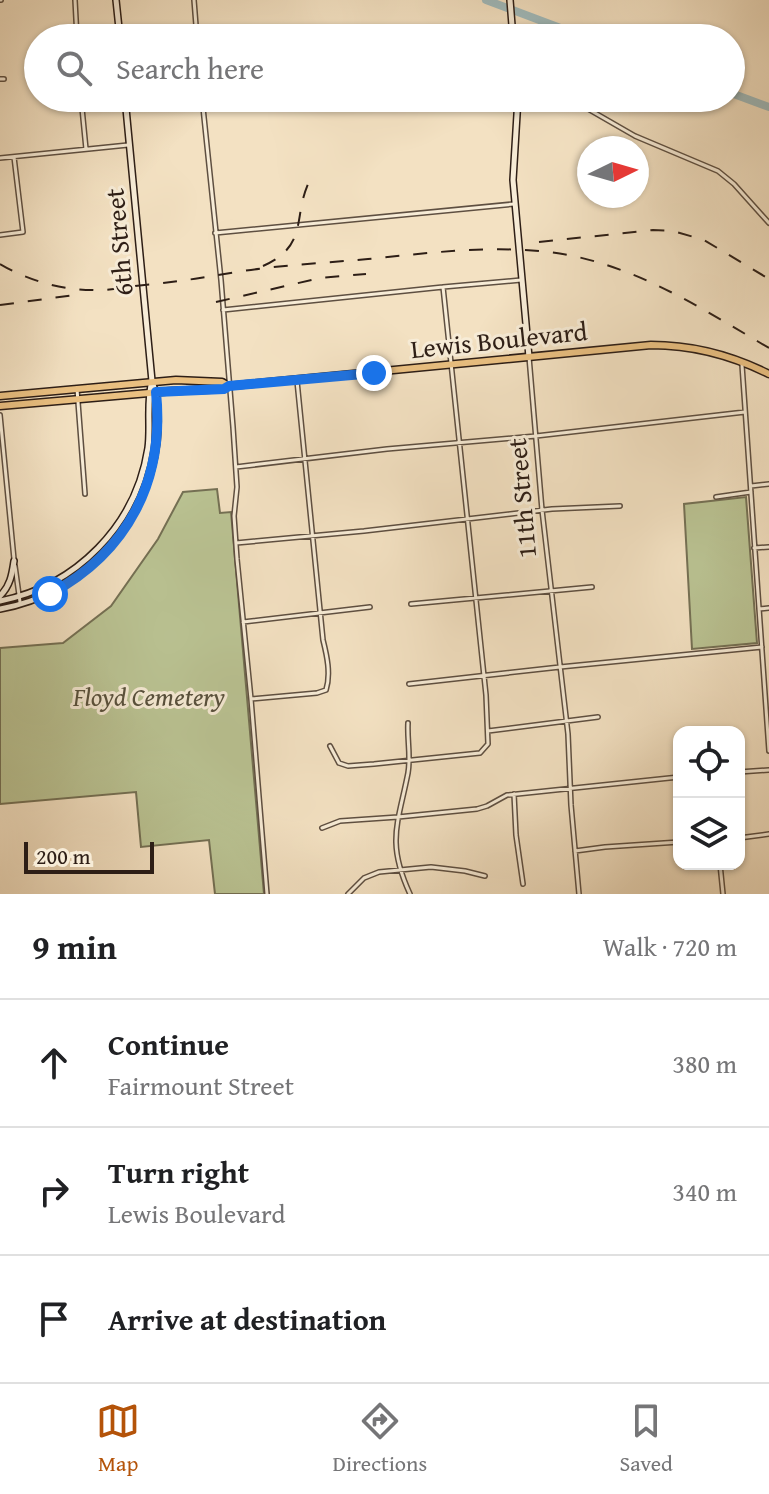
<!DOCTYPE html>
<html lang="en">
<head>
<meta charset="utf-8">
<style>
	body { margin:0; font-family:"Gentium Book Plus",serif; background:#f2f2f2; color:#202124 }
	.controls { position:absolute; right:24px; bottom:24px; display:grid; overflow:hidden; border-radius:16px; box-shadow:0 2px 6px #0004 }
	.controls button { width:72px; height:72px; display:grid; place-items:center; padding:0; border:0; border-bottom:2px solid #e0e0e0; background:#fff; color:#202124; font:40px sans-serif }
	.compass { position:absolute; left:577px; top:136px; width:72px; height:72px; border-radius:50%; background:#fff; box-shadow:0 2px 6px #0004; rotate:85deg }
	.scale { position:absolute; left:24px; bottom:20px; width:130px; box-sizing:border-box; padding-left:8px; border:4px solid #2d1e16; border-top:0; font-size:22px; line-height:28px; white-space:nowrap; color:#2d1e16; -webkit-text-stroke:6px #f7ecd7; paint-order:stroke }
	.stop { position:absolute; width:24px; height:24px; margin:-18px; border:6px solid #1a73e8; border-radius:50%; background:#fff }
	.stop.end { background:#1a73e8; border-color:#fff; box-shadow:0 2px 8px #0008 }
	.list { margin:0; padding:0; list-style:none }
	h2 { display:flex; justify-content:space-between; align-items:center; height:104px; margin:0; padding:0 32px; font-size:34px }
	h2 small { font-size:26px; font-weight:400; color:#757577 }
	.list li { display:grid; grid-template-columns:52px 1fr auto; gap:24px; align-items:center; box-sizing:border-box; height:128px; padding:0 32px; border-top:2px solid #e0e0e0 }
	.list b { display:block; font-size:30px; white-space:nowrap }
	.list p { margin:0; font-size:26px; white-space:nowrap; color:#757577 }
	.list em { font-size:26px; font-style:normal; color:#757577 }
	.icon { flex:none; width:44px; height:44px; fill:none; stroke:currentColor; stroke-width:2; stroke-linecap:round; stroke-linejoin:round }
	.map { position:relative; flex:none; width:769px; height:894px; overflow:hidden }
	.search { position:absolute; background:#fff; box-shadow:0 2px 6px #0004; left:24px; right:24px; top:24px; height:88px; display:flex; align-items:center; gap:20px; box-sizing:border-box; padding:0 28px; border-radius:44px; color:#757577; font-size:30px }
	.sheet { height:488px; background:#fff }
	nav { display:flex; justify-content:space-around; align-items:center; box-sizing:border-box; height:112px; border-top:2px solid #e0e0e0; background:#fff; font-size:22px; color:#757577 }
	nav a { display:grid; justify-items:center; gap:4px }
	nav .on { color:#b45309 }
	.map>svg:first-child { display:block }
</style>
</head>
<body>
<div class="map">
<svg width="769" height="894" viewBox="0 0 769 894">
	<rect width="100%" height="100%" fill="#f3e1c2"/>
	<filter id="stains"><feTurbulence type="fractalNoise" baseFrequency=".0025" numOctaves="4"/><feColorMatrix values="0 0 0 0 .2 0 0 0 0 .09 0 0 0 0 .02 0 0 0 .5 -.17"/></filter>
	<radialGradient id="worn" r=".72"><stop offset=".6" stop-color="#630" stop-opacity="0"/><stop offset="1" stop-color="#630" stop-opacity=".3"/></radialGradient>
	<path fill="#bac393" stroke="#747054" stroke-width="2" d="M 217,489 L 220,513 L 231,512 L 264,894 L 215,894 L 209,840 L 141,847 L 136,792 L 0,804 L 0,648 L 63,643 L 111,606 L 158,539 L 183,492 Z
		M 746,497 L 757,643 L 692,649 L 684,504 Z"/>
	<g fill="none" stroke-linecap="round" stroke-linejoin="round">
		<path stroke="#a0bbbd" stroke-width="8" d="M 486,0 L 587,38
			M 731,93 L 769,107"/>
		<g stroke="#5e4f41" stroke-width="6">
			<path id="minor" d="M 0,0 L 1,0
				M 75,0 L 77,38
				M 194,0 L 197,38
				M 0,79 L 4,79
				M 81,98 L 86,149
				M 202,98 L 221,280 L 233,427 L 237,487 L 234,516 L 237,559 L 251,699 L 267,894
				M 569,98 L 635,136 L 718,171 L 734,184 L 769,223
				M 0,158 L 128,145
				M 215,233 L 514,204
				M 0,235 L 23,232 L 14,157
				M 223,310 L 443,287 L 521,280
				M 529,357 L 542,510 L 568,734 L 571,805 L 579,894
				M 742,365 L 769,751
				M 77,389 L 85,494
				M 0,415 L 14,559
				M 236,467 L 387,449 L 536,436 L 745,412
				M 751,486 L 769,484
				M 716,497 L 751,492
				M 236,543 L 364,531 L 552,509 L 620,506
				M 754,548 L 769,547
				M 15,566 L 20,602
				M 411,604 L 592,587
				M 759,609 L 769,608
				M 243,622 L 370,607
				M 409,684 L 560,667 L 762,647
				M 251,699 L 317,693 L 326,690 C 331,674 327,656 323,640 L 297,381
				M 408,723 C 407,740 411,756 408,773 C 398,824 386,842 410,894
				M 488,731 L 598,717
				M 709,731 L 709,732
				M 330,746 L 339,763 L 348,766 L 374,764 L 480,753 L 488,744 L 486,695 L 443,287
				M 739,772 L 769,770
				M 514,794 L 516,835 L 523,884
				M 322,828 L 340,821 L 398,817 L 477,809 L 487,806 L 507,795 L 679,777
				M 739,838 L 769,834
				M 575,851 L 605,847 L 679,842
				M 720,864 L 723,894
				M 348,894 L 364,878 L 379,872 L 431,867 L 465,871 L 485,876"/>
		</g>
		<g stroke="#2d1e16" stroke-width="8">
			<path id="secondary" d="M 116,0 L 120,38
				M 510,0 L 513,38
				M 518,98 L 513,180 L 529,357
				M 0,596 C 10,586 12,575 14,561
				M 0,601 C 76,586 136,526 148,448 C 151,426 146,403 152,381
				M 0,609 C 83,594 147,526 157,442 C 159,422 159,400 152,381 L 125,98"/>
		</g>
		<g stroke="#2d1e16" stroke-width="9">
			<path id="primary" d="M 0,396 L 176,380 L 222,382 L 229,386
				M 0,406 L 172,391 L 224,389 L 229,386 L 651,345 C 693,345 731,355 769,374"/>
		</g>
		<use href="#minor" stroke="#f7ecd7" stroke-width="3"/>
		<use href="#secondary" stroke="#f7ecd7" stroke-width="5"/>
		<use href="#primary" stroke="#eac081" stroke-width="6"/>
		<path stroke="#2d1e16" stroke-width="2" stroke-dasharray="14 14" stroke-linecap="butt" d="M 539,242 L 653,230 L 673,231 L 704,240 L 769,279
			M 0,264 C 27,280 61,290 92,290 C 106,291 121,288 134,286 C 169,283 202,278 236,272 C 280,265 325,263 368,259 C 429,253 488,245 549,252 C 631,262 699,307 769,348
			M 263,266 C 308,246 293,219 308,184
			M 216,302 L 320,278 L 366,274
			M 0,305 L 75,295"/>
	</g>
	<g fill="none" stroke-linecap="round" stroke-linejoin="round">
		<path stroke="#1a73e8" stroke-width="10" d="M 50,594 C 128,552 165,480 156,392 L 224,389 L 229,386 L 374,373"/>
	</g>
	<g text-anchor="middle" stroke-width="6" stroke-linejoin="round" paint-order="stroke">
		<g font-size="26" fill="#2d1e16" stroke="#f7ecd7">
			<text transform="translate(119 242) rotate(-95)" y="9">6th Street</text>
			<text transform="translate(499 340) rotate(-6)" y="9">Lewis Boulevard</text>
			<text transform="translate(522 498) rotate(-95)" y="9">11th Street</text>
		</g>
		<g font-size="26" font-style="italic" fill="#57503c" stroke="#f7ecd7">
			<text x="149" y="706">Floyd Cemetery</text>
		</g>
	</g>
	<rect width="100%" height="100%" filter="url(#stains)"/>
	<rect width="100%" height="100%" fill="url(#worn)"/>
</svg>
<div class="controls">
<button><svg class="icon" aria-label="locate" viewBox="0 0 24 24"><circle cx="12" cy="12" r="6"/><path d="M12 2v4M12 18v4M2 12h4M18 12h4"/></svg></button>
<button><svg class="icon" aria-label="layers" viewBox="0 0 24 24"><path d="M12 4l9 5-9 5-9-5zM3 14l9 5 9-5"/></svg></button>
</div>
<svg class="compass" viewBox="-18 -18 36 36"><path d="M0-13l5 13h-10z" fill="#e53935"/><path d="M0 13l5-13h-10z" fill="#757577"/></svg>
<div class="scale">200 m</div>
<div class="stop" style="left:50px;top:594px"></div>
<div class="stop end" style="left:374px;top:373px"></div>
<div class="search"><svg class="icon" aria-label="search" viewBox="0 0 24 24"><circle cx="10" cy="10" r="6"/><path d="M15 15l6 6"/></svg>Search here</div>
</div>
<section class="sheet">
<h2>9 min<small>Walk · 720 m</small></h2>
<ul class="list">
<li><svg class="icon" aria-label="ahead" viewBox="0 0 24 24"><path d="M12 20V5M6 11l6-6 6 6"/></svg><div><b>Continue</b><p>Fairmount Street</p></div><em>380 m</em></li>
<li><svg class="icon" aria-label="right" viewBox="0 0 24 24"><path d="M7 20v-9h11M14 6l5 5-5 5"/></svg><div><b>Turn right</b><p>Lewis Boulevard</p></div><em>340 m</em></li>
<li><svg class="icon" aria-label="arrive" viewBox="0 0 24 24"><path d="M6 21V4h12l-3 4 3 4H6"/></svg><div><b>Arrive at destination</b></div></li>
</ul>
</section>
<nav>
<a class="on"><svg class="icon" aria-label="map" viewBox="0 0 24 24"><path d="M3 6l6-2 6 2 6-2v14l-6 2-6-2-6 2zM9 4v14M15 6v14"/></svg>Map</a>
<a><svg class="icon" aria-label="directions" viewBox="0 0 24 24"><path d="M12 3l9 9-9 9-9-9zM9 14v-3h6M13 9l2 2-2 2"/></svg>Directions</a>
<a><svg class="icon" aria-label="saved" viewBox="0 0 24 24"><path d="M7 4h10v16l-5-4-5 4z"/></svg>Saved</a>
</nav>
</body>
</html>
